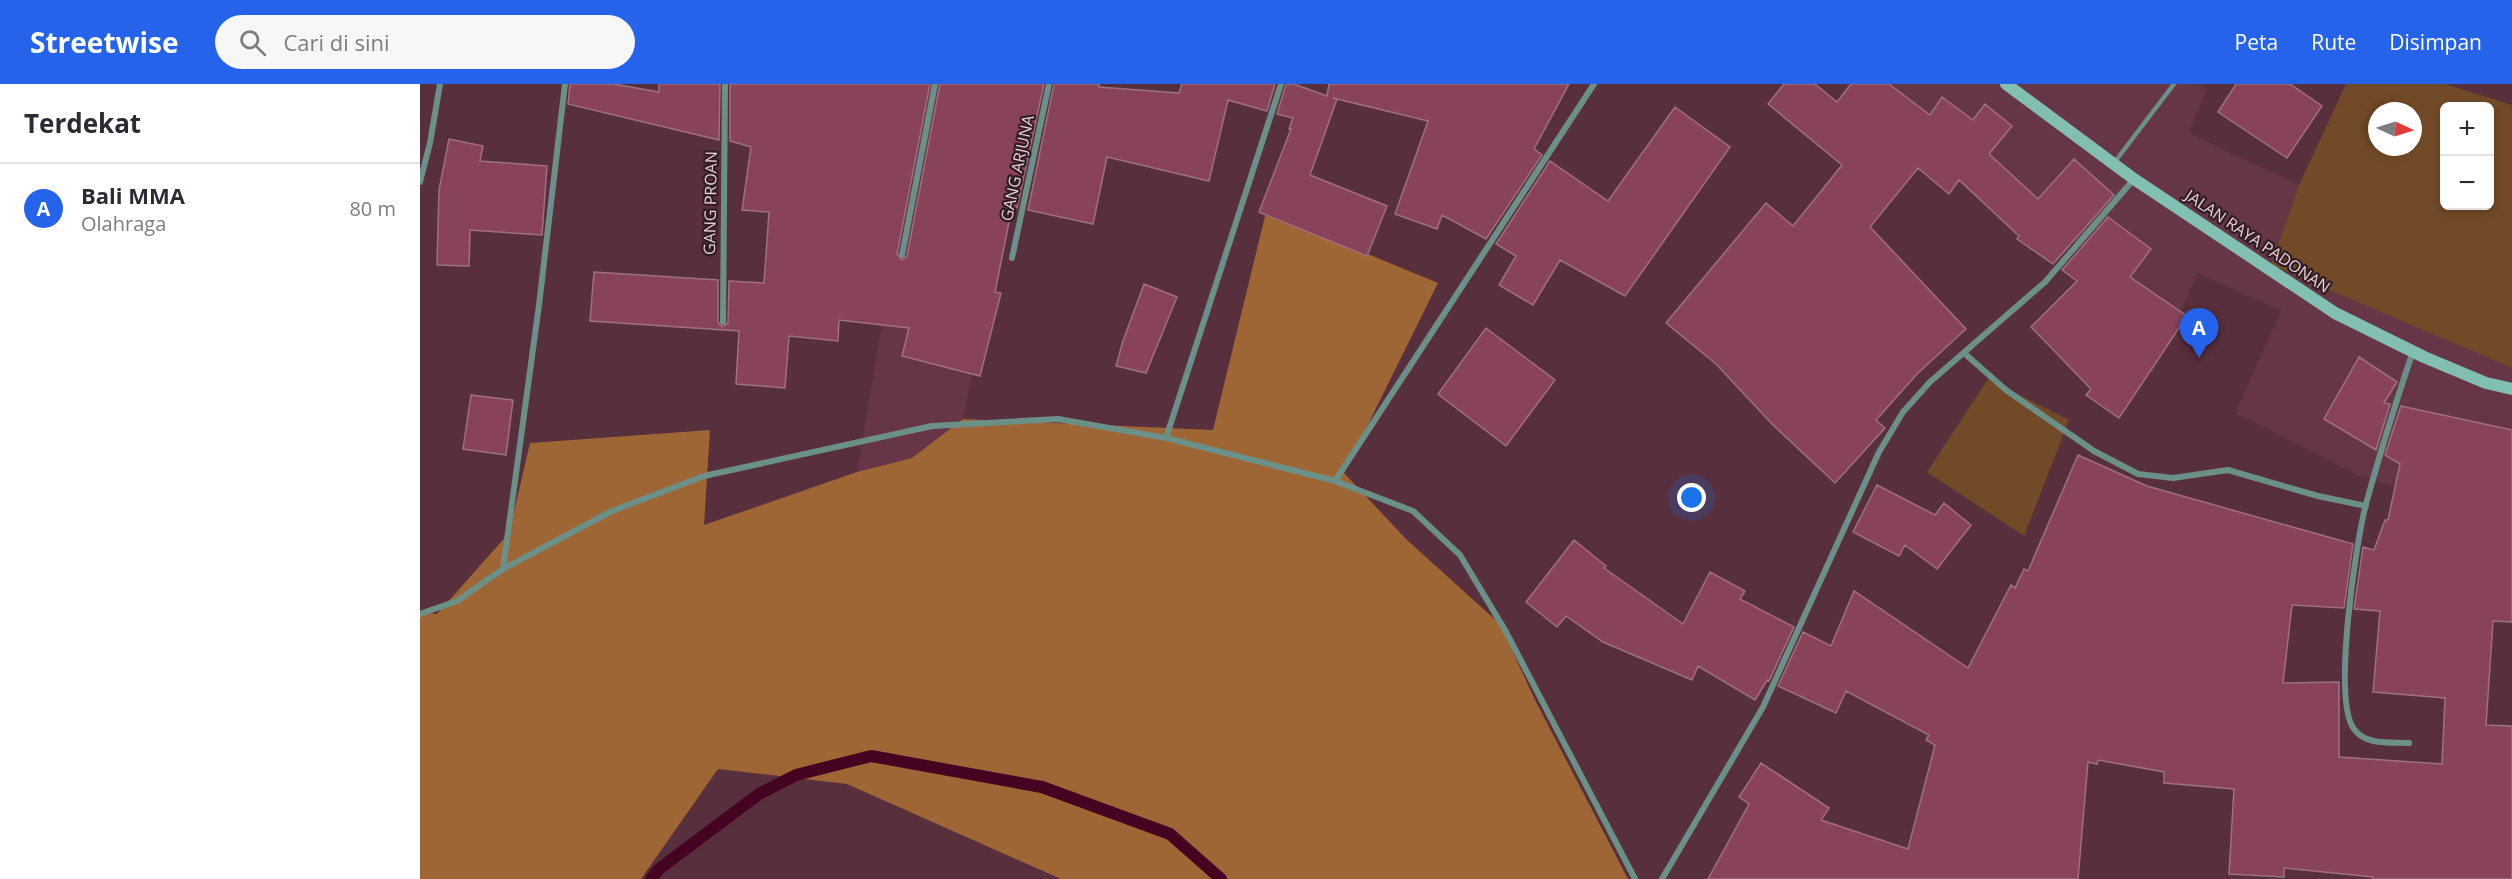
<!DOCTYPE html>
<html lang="id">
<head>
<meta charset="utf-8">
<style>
	body { margin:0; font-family:"Open Sans",sans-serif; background:#f7f7f7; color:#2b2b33 }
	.controls { position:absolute; right:18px; top:18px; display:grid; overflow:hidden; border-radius:9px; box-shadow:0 3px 9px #0003 }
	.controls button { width:54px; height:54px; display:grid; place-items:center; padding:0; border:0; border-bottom:2px solid #e1e1e2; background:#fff; color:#2b2b33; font:30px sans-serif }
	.compass { position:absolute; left:1948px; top:18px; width:54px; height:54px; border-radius:50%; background:#fff; box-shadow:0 3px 9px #0003; rotate:94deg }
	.you { position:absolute; left:1272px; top:414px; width:21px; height:21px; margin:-15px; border:4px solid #fff; border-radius:50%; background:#1a73e8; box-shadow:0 0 0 9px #1a73e833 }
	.badge { display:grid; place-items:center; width:39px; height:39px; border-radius:50%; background:#2563eb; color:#fff; font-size:20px; font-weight:700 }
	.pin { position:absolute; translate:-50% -50px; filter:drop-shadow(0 2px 3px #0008) }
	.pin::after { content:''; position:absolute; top:32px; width:21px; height:18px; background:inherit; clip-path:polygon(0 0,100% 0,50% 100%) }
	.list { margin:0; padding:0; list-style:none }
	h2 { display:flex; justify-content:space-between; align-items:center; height:78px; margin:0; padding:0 24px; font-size:26px }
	h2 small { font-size:20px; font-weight:400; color:#7c7c81 }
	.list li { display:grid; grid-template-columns:39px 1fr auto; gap:18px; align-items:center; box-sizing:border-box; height:90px; padding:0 24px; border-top:2px solid #e1e1e2 }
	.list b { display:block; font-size:22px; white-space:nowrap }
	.list p { margin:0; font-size:20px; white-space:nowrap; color:#7c7c81 }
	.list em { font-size:20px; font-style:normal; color:#7c7c81 }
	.icon { flex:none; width:33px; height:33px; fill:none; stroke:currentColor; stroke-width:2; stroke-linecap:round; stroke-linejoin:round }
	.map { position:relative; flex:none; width:2092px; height:795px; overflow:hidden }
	header { display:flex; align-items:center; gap:36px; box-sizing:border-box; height:84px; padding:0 30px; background:#2563eb; color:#fff }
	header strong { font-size:28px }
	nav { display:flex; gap:33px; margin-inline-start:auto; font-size:21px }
	.search { width:420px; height:54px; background:#f7f7f7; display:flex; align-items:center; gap:15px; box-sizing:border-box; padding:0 21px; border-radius:33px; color:#7c7c81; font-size:22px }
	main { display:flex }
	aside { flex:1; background:#fff }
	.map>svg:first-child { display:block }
</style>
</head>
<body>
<header>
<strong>Streetwise</strong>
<div class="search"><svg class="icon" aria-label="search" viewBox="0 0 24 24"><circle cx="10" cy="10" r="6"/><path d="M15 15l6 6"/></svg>Cari di sini</div>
<nav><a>Peta</a><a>Rute</a><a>Disimpan</a></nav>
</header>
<main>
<aside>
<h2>Terdekat<small></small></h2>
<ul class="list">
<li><span class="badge">A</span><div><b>Bali MMA</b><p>Olahraga</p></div><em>80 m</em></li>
</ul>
</aside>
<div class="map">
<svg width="2092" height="795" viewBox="0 0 2092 795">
	<rect width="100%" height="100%" fill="#582f3c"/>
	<path fill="#663646" d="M 502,0 L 612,0 L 543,335 L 492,374 L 437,388 Z
		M 1439,0 L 1777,0 L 1787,5 L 1769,49 L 1879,101 L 1851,181 L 2092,284 L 2092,391 L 2064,429 L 1940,392 L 1815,329 L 1861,227 L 1778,189 L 1732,290 L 1699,266 L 1721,205 L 1464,22 Z"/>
	<path fill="#724a27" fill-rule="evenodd" d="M 1926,0 L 2025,0 L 2092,21 L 2092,284 L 1851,181 L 1879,101 ZM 2024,22 L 2070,22 L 2070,122 L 2024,122 ZM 1957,27 L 1993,27 L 1993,63 L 1957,63 Z
		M 1568,295 L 1649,336 L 1604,452 L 1507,388 Z"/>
	<path fill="#9e6635" d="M 846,128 L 1018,199 L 924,389 L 986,455 L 1080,540 L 1115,616 L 1208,795 L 641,795 L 427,700 L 298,685 L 221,795 L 0,795 L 0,528 L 17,530 L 89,449 L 110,359 L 290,346 L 284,441 L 437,388 L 492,374 L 543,335 L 793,346 Z"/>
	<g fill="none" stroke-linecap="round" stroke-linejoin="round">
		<path stroke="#440421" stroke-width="12" d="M 231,795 L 239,785 L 339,710 L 376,691 L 451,672 L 622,703 L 750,750 L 801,795"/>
	</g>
	<path fill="#88435b" stroke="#9f707e" stroke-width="1.5" d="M 150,0 L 194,0 L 239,8 L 239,0 L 300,0 L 299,56 L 148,20 Z
		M 310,0 L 510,0 L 477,170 L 482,176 L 487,172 L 520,0 L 624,0 L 597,124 L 592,123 L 575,208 L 581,209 L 560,292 L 482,272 L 489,244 L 419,236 L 418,257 L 369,252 L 365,304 L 316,300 L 319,247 L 170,237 L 174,188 L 298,196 L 298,238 L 302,243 L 308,239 L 309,197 L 344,199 L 349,128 L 322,126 L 331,63 L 310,57 Z
		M 634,0 L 679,0 L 679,3 L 759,9 L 762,0 L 855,0 L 847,27 L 808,16 L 789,97 L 687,73 L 673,140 L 608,126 Z
		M 866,0 L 874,0 L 907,12 L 909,0 L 1149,0 L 1114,65 L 1122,71 L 1066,155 L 1022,131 L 1017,145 L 975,130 L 1008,37 L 913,14 L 917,15 L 890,91 L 967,122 L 947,172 L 839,128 L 871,45 L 869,45 L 873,34 L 857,30 Z
		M 1364,0 L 1395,0 L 1417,18 L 1431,0 L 1469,0 L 1510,31 L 1522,13 L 1553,36 L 1565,20 L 1592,42 L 1569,70 L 1618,115 L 1654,75 L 1694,111 L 1633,180 L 1597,155 L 1599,152 L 1539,96 L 1529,110 L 1498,84 L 1450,143 L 1546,245 L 1498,289 L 1456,336 L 1465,344 L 1415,399 L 1352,340 L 1296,280 L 1246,239 L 1346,119 L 1373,142 L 1422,81 L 1348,20 Z
		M 1816,0 L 1870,0 L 1902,22 L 1867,74 L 1798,28 Z
		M 1255,23 L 1310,63 L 1205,212 L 1140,176 L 1113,221 L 1079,201 L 1096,172 L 1076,160 L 1130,77 L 1188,117 Z
		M 29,55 L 63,62 L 60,77 L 127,82 L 122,151 L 50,146 L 49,182 L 17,181 L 19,106 Z
		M 1688,133 L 1731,165 L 1710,193 L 1767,232 L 1699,334 L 1666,311 L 1671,305 L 1611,243 L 1657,197 L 1642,186 Z
		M 724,200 L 757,213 L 726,289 L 696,282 L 703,257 Z
		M 1066,244 L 1135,296 L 1086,362 L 1018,310 Z
		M 1939,273 L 1977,298 L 1964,319 L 1970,320 L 1956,366 L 1904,335 Z
		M 51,311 L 93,316 L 86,371 L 43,365 Z
		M 1981,322 L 2092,346 L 2092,538 L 2073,537 L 2066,641 L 2092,642 L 2092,795 L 1953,795 L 1953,793 L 1864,784 L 1864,793 L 1809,790 L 1814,705 L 1744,699 L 1744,688 L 1678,676 L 1677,680 L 1668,678 L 1658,795 L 1288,795 L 1329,720 L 1319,713 L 1341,679 L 1409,724 L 1401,736 L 1488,765 L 1515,661 L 1506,656 L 1509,651 L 1426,607 L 1416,629 L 1358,602 L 1383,548 L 1411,562 L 1434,507 L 1548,584 L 1591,501 L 1595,504 L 1604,485 L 1608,487 L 1658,371 L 1727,402 L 1933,460 L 1924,524 L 1872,521 L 1863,599 L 1919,598 L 1919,673 L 2022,680 L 2025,614 L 1953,608 L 1960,527 L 1934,525 L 1943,463 L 1954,466 L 1965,436 L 1968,436 L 1980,380 L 1965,371 Z
		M 1457,401 L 1515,431 L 1524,419 L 1551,441 L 1517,485 L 1485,461 L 1479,472 L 1433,448 Z
		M 1154,456 L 1186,482 L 1184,484 L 1263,540 L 1290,488 L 1325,507 L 1320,515 L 1374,543 L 1349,597 L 1347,596 L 1335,616 L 1278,582 L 1272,596 L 1183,558 L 1146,532 L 1137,543 L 1106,518 Z"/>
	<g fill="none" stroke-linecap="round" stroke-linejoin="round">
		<path stroke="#6b9088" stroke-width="4.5" d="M 1694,79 L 1754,0"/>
		<path stroke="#6b9088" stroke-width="6" d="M 0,98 L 10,59 L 20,0
			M 482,171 L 515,0
			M 592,174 L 629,0
			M 303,238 L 305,0
			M 1544,269 L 1586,306 L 1674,367 L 1718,390 L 1753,394 L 1808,386 L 1898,412 L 1946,422
			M 746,354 L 861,0
			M 915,397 L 1174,0
			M 83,485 L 119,221 L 145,0
			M 0,530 L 37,517 L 83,485 L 192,427 L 284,392 L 512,342 L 638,335 L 746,354 L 915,397 L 993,427 L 1040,471 L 1085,546 L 1215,795
			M 1989,659 C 1971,658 1946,662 1934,645 C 1912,616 1936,458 1946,420 C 1960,369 1976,318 1993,267
			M 1242,795 L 1343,623 L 1459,368 L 1483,328 L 1510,298 L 1625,198 L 1714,95"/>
		<path stroke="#81bfb2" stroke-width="12" d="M 1586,0 L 1714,95 L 1915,229 L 2004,273 L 2066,299 L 2092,305"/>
	</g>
	<g text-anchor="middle" stroke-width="4.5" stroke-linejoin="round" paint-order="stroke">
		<g font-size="16" fill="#ead0d7" stroke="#311e24">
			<text transform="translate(597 84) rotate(-78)" y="6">GANG ARJUNA</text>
			<text transform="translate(290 119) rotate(-89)" y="6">GANG PROAN</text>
			<text transform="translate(1838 157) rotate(34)" y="6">JALAN RAYA PADONAN</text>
		</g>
	</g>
</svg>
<div class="controls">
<button>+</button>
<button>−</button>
</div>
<svg class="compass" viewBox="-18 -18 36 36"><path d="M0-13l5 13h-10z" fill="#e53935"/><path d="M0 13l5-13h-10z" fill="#7c7c81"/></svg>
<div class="you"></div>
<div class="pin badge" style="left:1779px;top:274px">A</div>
</div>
</main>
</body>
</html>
